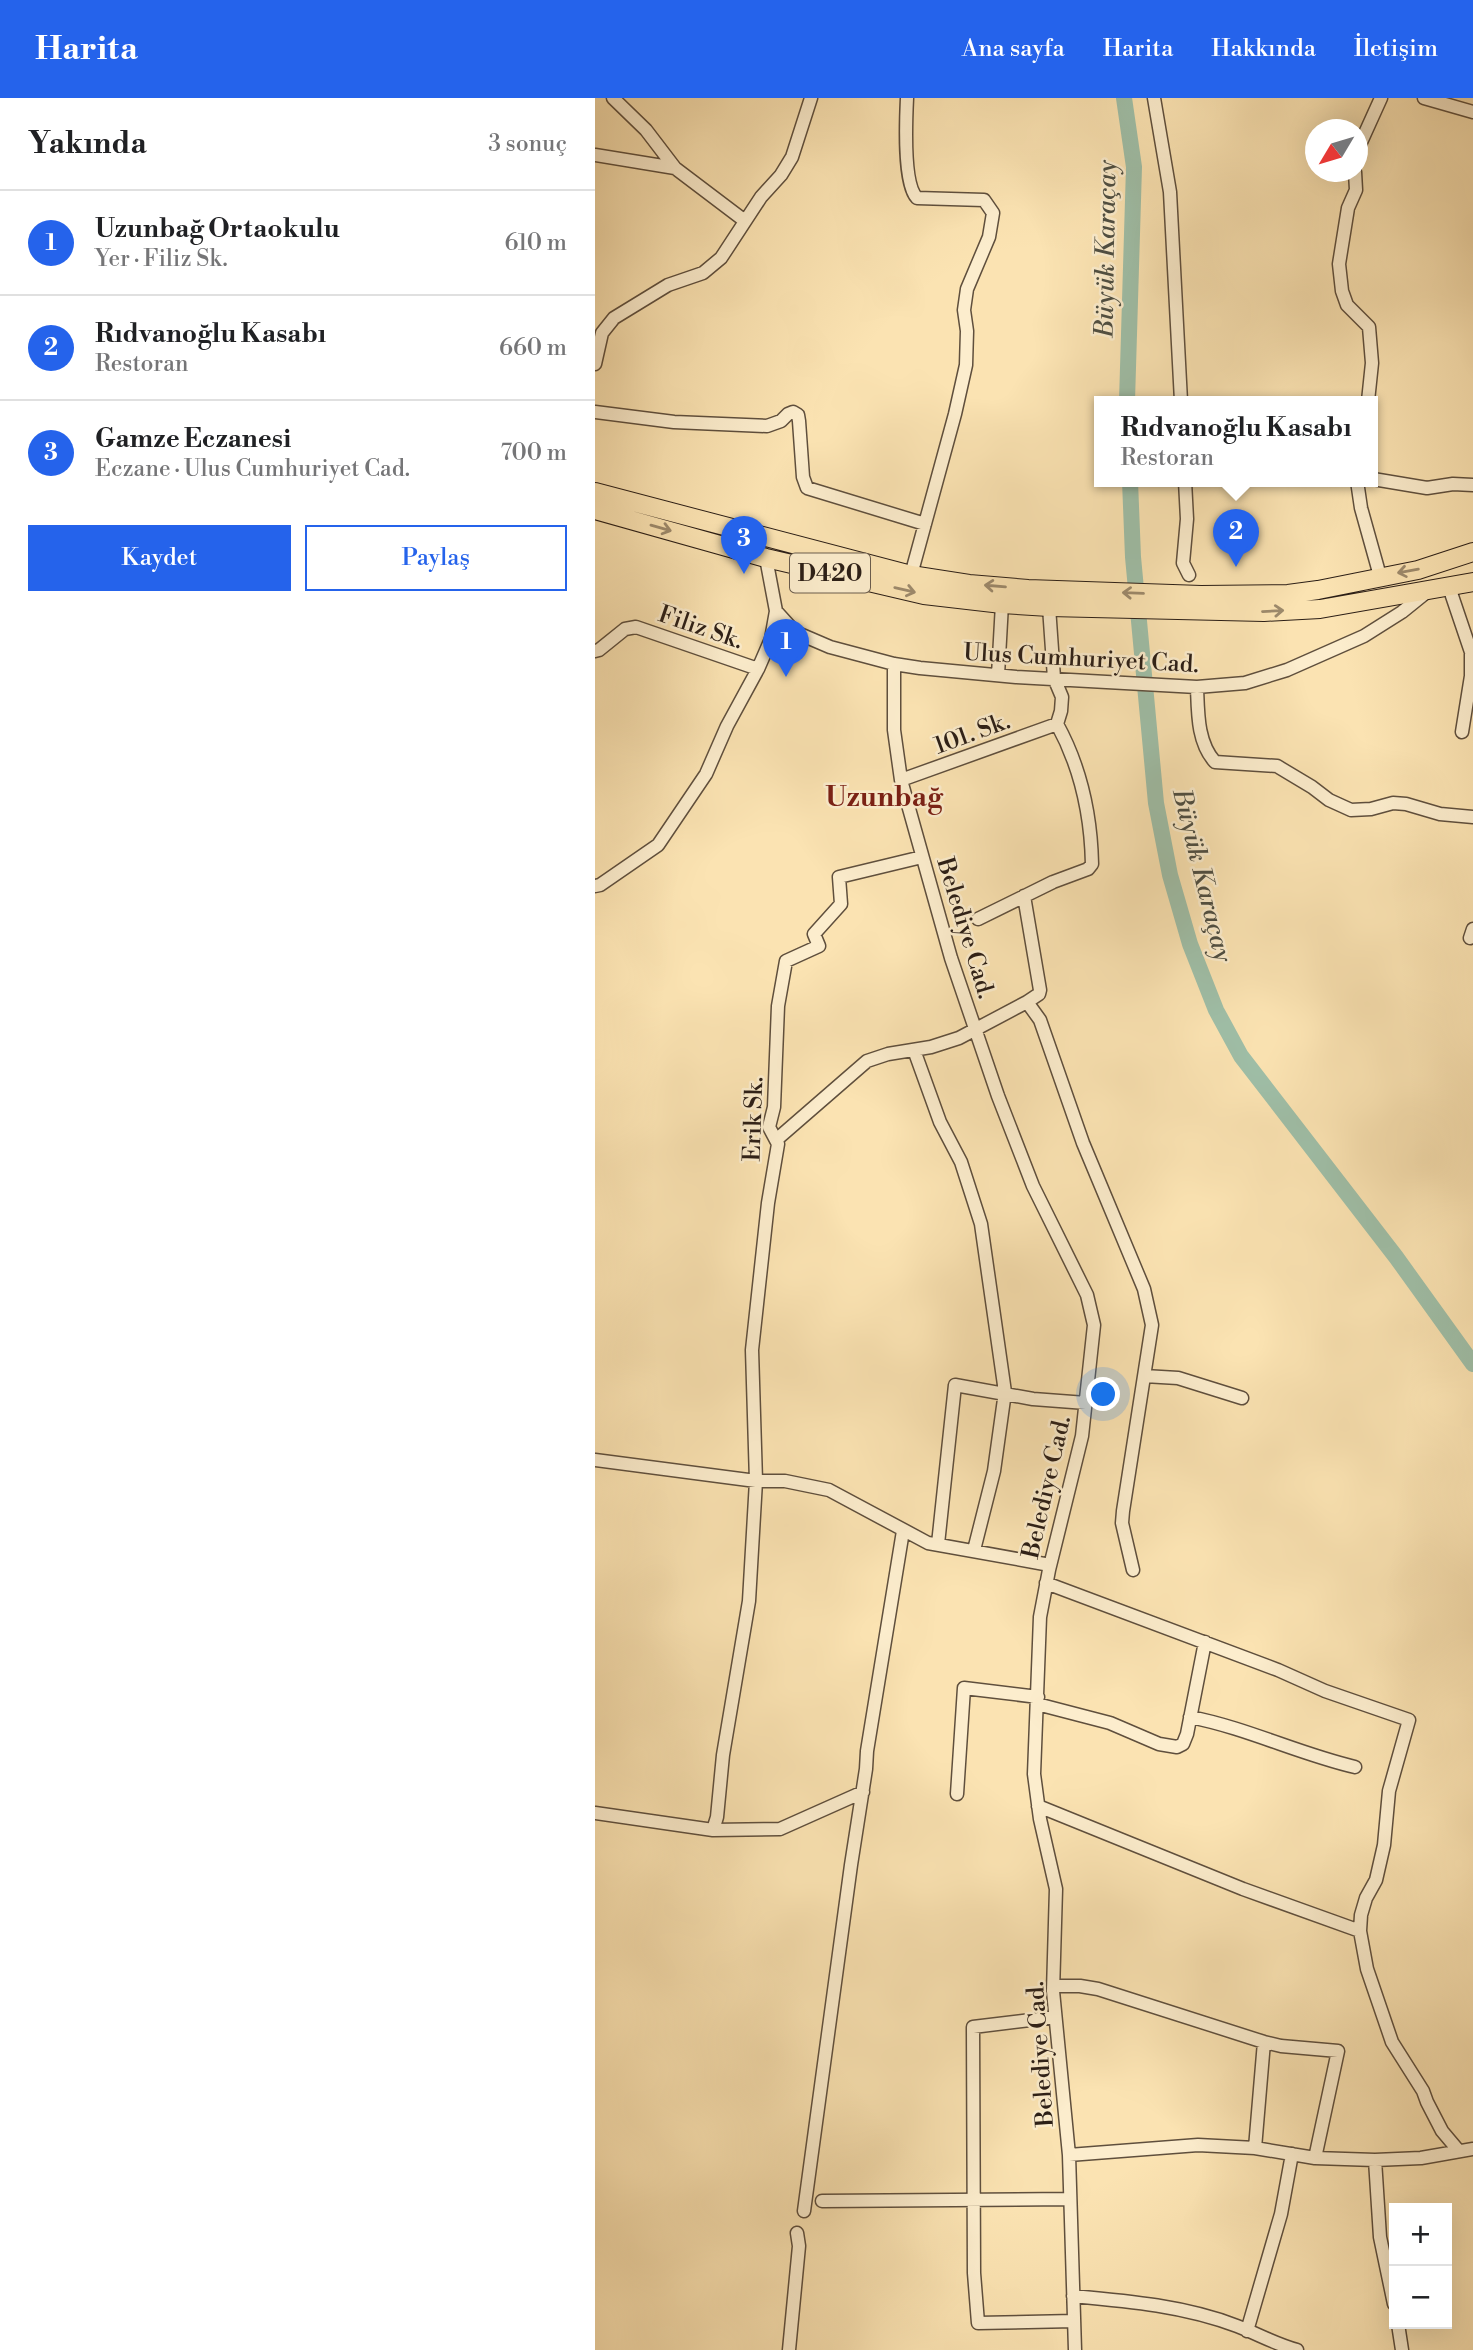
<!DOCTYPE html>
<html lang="tr">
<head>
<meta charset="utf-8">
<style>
	body { margin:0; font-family:"Libre Bodoni",serif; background:#f2f2f2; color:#202124 }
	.controls { position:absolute; right:21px; bottom:21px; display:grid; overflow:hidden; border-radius:0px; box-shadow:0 7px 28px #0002 }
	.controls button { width:63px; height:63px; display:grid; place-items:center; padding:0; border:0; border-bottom:2px solid #e0e0e0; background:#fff; color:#202124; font:35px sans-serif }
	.compass { position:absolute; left:710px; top:21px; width:63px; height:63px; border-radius:50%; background:#fff; box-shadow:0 7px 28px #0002; rotate:232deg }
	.you { position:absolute; left:509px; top:1297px; width:24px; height:24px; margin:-18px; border:5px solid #fff; border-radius:50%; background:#1a73e8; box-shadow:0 0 0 10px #1a73e833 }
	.badge { display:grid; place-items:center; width:46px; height:46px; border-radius:50%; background:#2563eb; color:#fff; font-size:23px; font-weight:700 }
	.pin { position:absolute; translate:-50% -58px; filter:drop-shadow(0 2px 4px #0008) }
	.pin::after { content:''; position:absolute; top:37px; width:24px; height:21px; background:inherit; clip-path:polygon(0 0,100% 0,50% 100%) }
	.popup { position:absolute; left:499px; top:298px; width:284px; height:91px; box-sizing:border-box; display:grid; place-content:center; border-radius:0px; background:#fff; filter:drop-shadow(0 2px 5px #0005); font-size:23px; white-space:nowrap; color:#757577 }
	.popup b { font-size:26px; color:#202124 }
	.popup::after { content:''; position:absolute; left:50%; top:100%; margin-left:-14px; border:14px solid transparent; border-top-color:#fff }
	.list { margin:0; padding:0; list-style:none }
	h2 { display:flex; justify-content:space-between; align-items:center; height:91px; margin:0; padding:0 28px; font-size:30px }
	h2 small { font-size:23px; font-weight:400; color:#757577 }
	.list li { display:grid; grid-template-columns:46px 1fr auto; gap:21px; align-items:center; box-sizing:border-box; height:105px; padding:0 28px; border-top:2px solid #e0e0e0 }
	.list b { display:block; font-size:26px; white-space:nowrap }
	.list p { margin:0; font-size:23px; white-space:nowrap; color:#757577 }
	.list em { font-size:23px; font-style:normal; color:#757577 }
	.actions { display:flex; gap:14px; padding:21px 28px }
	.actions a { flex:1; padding:16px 0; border:2px solid #2563eb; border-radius:0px; text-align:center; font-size:24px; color:#2563eb }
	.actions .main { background:#2563eb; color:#fff }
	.map { position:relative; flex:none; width:878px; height:2252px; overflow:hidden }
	header { display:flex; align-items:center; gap:42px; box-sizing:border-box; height:98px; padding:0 35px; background:#2563eb; color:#fff }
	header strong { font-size:33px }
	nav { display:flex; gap:38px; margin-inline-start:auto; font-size:24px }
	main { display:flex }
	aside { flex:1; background:#fff }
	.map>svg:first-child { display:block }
</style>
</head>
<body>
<header>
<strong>Harita</strong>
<nav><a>Ana sayfa</a><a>Harita</a><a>Hakkında</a><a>İletişim</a></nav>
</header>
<main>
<aside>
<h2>Yakında<small>3 sonuç</small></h2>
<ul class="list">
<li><span class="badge">1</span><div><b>Uzunbağ Ortaokulu</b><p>Yer · Filiz Sk.</p></div><em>610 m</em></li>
<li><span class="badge">2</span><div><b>Rıdvanoğlu Kasabı</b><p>Restoran</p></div><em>660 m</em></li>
<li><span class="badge">3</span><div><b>Gamze Eczanesi</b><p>Eczane · Ulus Cumhuriyet Cad.</p></div><em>700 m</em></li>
</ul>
<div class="actions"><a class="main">Kaydet</a><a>Paylaş</a></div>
</aside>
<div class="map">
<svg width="878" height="2252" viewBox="0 0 878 2252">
	<rect width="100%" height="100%" fill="#fbe3b2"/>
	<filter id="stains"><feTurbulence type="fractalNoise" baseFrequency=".00286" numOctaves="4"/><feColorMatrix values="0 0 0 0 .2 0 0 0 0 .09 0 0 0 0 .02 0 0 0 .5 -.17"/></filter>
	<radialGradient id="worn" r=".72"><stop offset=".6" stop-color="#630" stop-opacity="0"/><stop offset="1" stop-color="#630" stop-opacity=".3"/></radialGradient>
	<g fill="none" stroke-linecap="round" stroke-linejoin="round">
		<path stroke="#9fbfa8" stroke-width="16" d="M 529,0 L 539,69 L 532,303
			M 535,383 L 538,459 L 561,705 L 575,777 L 595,846 L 621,912 L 646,958 L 801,1159 L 878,1266"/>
		<g stroke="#5f4f3d" stroke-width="15">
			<path id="minor" d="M 18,0 L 51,32 L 80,70 L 150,123
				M 312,0 C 311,21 308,86 322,100 L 389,102 L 398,115 L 394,139 L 372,191 L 369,212 L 372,233 L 371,267 L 360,316 L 316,477
				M 559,0 L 575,94 L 586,303
				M 829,0 L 878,14
				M 762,53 L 786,0
				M 0,57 L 80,70
				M 760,74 L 761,92 L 753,110 L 744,166 L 747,193 L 752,207 L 774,229 L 777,265 L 773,303
				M 0,266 L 7,235 L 19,220 L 73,187 L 108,175 L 126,160 L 166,99 L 186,77 L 197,59 L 216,0
				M 0,314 L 79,324 L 172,328 L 186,323 L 193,316 L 198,314 L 203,317 L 204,323 L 208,379 L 212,390 L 330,426
				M 778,381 L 832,390 L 858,386 L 878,387
				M 590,383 L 592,421 L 588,465 L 594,477
				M 762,383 L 766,410 L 785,478
				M 171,460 L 181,513 L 200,534 L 235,549 L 299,566 L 325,570 L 421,579 L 602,589 L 650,585 L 692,572 L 769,538 L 807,514 L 833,493
				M 854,489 L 876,554 L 876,578 L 867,634
				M 0,553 L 4,552 L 30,531 L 41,529 L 163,571
				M 299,566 L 299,632 L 306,682 L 356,860 L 403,998 L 438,1088 L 492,1197 L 499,1227 L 487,1338 L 454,1472 L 445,1519 L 439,1676 L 445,1721 L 461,1791 L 458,1893 L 474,2057 L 480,2252
				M 403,577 L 407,506
				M 602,589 C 603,614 602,644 620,664 L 682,668 L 717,689 L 734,702 L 756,712 L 776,711 L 798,705 L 811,706 L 845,716 L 878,719
				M 306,682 L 462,626
				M 0,788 L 5,787 L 63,747 L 111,676 L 132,628 L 163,571 L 176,541 L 181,513
				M 429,798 L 445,892 L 444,896 L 432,904
				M 383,821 L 458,784 L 493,771 L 497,766 C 496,718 485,668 462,626 L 466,613 L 467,599 L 459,580 L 454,509
				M 875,840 L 878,831
				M 319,952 L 345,1024 L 366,1064 L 386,1126 L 410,1294 L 399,1373 L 379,1452
				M 181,1042 L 272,963 L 293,956 L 336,949 L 364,940 L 432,904 L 445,922 L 488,1045 L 549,1191 L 557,1227 L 528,1413 L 527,1425 L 538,1472
				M 549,1278 L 583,1280 L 647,1300
				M 0,1362 L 161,1383 L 190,1383 L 234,1392 L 333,1445 L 455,1467
				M 343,1446 L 360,1287 L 438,1301 L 491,1305
				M 451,1485 L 683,1572 L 730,1593 L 814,1622 L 794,1693 L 789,1747 L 781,1782 L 771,1800 L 766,1817 L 765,1833 L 772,1871 L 797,1944 L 828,1993 L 832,2004 L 847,2033 L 863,2052
				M 442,1606 L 515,1625 L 564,1646 L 582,1649 L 588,1646 L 592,1636 L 610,1544
				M 595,1619 C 652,1630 704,1656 760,1669
				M 362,1696 L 369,1590 L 443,1599
				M 443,1708 L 648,1791 L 765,1833
				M 0,1715 L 118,1732 L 185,1731 L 268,1694
				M 118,1732 L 122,1719 L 128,1657 L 154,1503 L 161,1383 L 157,1252 L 173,1105 L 183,1046 L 174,1029 L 179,1009 L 183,908 L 191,863 L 224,848 L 219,836 L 246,806 L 244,779 L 327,759
				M 458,1888 L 485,1888 L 503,1891 L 669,1944 L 686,1948 L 743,1953 L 720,2060
				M 460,1919 L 378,1929 L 379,2175 L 383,2225 L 479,2223
				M 660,2050 L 669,1944
				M 474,2057 L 603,2047 L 660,2050 L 720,2060 L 780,2062 L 826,2060 L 878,2051
				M 780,2062 L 785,2139 L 799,2206
				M 227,2103 L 475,2101
				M 209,2113 L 256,1767 L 271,1671 L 272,1653 L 308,1433
				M 478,2198 C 533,2203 590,2208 642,2228 C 663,2236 680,2246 702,2252
				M 803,2226 L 807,2252
				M 652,2233 L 686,2116 L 697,2056
				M 194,2252 L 204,2148 L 202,2135"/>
		</g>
		<g stroke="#2b1e16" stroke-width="20">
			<path id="highway" d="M 0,394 L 316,477 L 374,486 L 433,491 L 606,497 L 693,496 L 723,492 L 823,472 L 878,454
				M 0,412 L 171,460 L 329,497 L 407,506 L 454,509 L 669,514 L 725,511 L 878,484"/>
		</g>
		<use href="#minor" stroke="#fcedcd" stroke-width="12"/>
		<use href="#highway" stroke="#fbe3b2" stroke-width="18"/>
	</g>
	<defs><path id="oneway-shaft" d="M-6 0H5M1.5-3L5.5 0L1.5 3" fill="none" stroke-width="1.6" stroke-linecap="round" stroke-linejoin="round" transform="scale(1.75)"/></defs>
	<g stroke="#9d8a6c">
		<use href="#oneway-shaft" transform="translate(66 430) rotate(16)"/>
		<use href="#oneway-shaft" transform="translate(813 473) rotate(170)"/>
		<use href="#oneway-shaft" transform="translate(400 488) rotate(-175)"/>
		<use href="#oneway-shaft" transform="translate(310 492) rotate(13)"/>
		<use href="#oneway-shaft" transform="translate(538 495) rotate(-178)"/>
		<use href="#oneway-shaft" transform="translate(678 513) rotate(-3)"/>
	</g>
	<g text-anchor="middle" stroke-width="5" stroke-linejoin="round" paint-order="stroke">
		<rect fill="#fcedcd" stroke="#6a5c4d" stroke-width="2" x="195" y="455.5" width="80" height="39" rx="5"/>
		<g font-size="23" font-weight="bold" fill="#2b1e16">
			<text x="235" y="483">D420</text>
		</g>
		<g font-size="24" fill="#2b1e16" stroke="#fcedcd">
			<text transform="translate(106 529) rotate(19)" y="8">Filiz Sk.</text>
			<text transform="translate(486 560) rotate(3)" y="8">Ulus Cumhuriyet Cad.</text>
			<text transform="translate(377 635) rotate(-20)" y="8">101. Sk.</text>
			<text transform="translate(371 830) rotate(73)" y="8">Belediye Cad.</text>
			<text transform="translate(158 1021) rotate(-88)" y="8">Erik Sk.</text>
			<text transform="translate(451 1389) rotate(-77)" y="8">Belediye Cad.</text>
			<text transform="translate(445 1956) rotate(-94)" y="8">Belediye Cad.</text>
		</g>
		<g font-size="26" font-style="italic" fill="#4e4e42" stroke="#fcedcd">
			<text transform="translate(510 151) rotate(-89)" y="9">Büyük Karaçay</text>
			<text transform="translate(608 777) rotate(76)" y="9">Büyük Karaçay</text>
		</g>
		<g font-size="28" font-weight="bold" fill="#7a1f14" stroke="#fcedcd">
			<text x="289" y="708">Uzunbağ</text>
		</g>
	</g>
	<rect width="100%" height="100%" filter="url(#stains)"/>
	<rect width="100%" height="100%" fill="url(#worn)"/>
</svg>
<div class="controls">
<button>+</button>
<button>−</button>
</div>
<svg class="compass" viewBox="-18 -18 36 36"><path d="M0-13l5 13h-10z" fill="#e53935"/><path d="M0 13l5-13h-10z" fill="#757577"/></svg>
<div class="you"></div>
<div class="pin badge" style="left:191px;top:579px">1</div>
<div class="pin badge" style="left:641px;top:469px">2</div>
<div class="popup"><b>Rıdvanoğlu Kasabı</b>Restoran</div>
<div class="pin badge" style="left:149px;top:476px">3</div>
</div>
</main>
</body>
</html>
